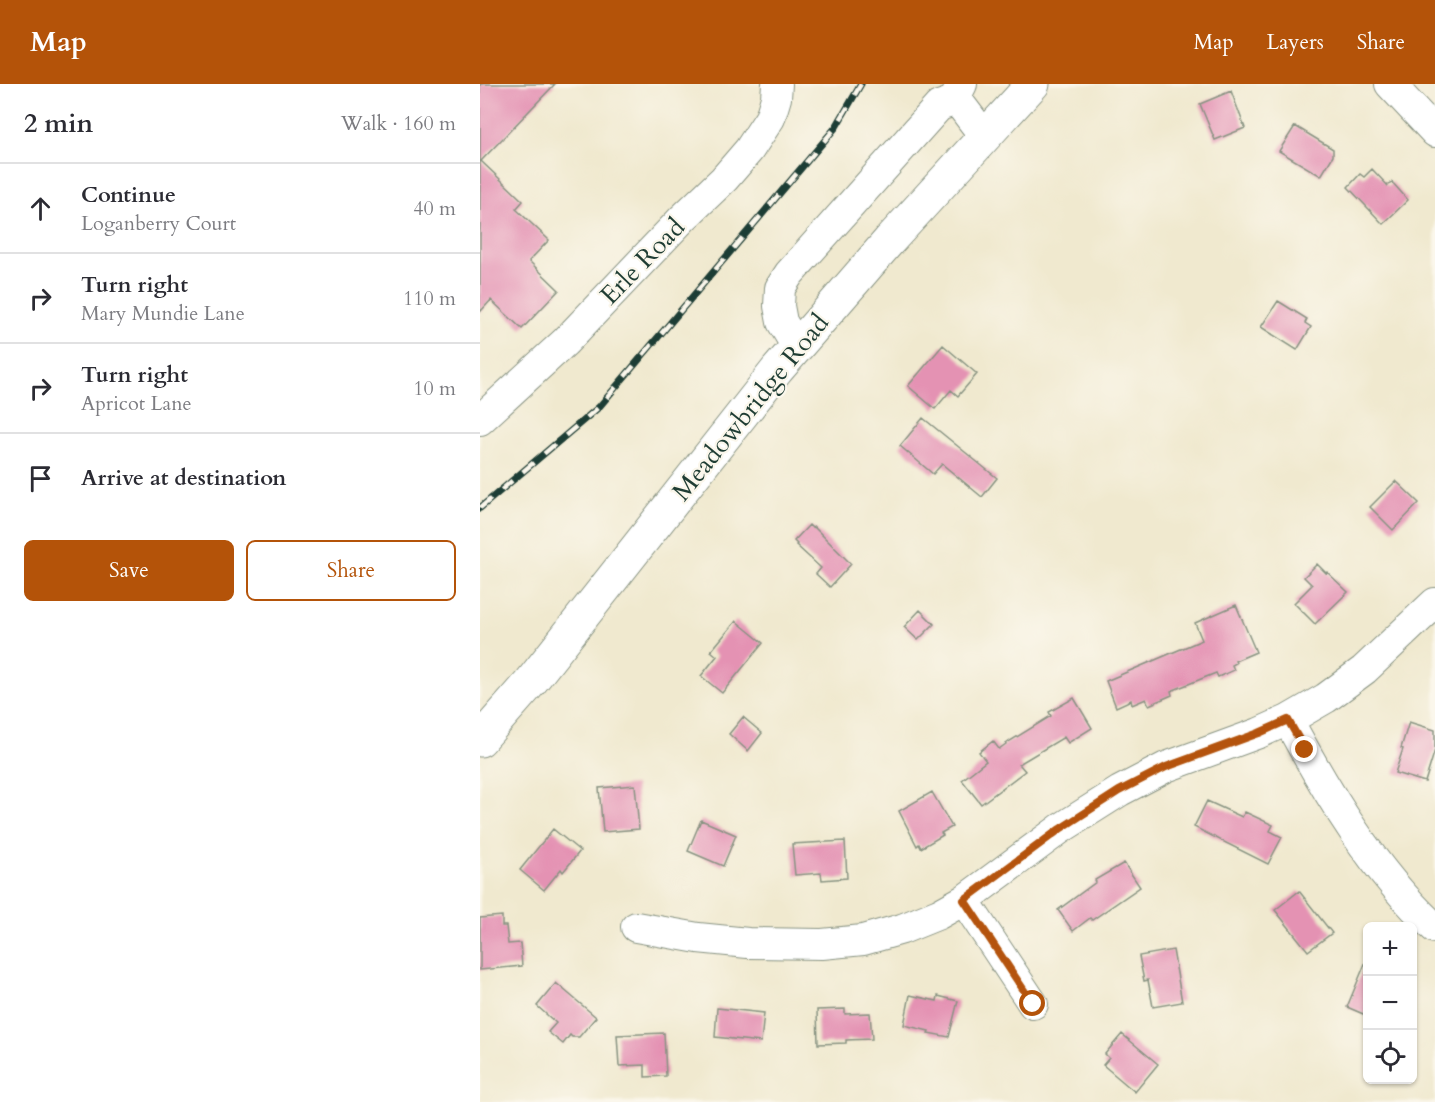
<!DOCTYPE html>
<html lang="en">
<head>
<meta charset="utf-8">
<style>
	body { margin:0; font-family:Cardo,serif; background:#f7f7f7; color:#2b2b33 }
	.controls { position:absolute; right:18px; bottom:18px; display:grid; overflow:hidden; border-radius:9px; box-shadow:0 2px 4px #0004 }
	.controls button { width:54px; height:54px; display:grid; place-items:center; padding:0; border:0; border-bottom:2px solid #e1e1e2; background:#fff; color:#2b2b33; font:30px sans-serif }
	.stop { position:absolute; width:18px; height:18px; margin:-14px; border:4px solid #b45309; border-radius:50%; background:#fff }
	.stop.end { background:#b45309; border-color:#fff; box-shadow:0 2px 6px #0008 }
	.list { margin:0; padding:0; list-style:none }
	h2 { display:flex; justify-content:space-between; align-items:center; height:78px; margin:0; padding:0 24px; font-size:26px }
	h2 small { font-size:20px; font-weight:400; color:#7c7c81 }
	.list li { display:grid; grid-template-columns:39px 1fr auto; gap:18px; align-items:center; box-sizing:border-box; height:90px; padding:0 24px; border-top:2px solid #e1e1e2 }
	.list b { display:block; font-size:22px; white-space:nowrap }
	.list p { margin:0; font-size:20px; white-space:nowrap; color:#7c7c81 }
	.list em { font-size:20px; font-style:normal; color:#7c7c81 }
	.actions { display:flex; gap:12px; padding:18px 24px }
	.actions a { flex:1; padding:14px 0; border:2px solid #b45309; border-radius:9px; text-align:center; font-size:21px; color:#b45309 }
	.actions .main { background:#b45309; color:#fff }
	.icon { flex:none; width:33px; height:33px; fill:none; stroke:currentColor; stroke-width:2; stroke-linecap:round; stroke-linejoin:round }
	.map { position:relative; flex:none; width:955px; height:1018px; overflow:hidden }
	header { display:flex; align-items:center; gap:36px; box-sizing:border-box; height:84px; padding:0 30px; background:#b45309; color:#fff }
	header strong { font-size:28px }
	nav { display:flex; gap:33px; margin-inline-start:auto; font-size:21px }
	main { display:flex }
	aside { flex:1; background:#fff }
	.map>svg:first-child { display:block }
</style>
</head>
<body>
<header>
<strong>Map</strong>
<nav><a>Map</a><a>Layers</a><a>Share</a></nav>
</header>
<main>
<aside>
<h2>2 min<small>Walk · 160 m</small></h2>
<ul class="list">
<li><svg class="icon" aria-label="ahead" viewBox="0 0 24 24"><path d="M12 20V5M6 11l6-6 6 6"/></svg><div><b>Continue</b><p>Loganberry Court</p></div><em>40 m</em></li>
<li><svg class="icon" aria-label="right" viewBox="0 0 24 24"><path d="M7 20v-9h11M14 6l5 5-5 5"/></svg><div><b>Turn right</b><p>Mary Mundie Lane</p></div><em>110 m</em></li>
<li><svg class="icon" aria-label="right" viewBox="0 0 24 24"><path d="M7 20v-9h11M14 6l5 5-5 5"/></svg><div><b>Turn right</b><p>Apricot Lane</p></div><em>10 m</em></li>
<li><svg class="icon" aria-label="arrive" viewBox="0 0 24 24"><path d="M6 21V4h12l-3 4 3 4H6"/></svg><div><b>Arrive at destination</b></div></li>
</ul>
<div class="actions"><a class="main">Save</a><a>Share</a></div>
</aside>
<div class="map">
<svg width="955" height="1018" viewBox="0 0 955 1018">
	<rect width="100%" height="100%" fill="#fbf7ec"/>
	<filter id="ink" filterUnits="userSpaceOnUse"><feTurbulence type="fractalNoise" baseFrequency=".0167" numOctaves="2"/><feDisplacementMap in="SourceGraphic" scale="12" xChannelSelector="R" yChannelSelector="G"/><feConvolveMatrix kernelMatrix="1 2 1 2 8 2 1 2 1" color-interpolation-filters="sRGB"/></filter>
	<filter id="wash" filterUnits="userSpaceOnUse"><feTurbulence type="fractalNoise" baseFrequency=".008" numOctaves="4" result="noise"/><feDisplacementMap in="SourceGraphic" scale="24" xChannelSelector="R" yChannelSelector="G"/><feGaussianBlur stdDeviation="1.35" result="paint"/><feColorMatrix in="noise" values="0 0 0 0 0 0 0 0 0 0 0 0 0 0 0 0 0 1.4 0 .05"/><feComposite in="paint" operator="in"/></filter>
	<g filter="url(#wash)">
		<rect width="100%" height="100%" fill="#f0e9cf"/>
		<g id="blocks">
			<path fill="#e492b3" d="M 0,0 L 75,0 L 1,77 L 43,117 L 36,125 L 69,156 L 49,177 L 79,206 L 42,245 L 11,216 L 0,228 Z
				M 751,7 L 765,44 L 735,56 L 720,20 Z
				M 815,42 L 853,65 L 853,72 L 841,92 L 799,67 Z
				M 892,85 L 908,102 L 912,98 L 928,116 L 903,140 L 868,103 L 880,90 L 884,93 Z
				M 798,217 L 827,235 L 825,239 L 831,243 L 817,266 L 781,243 Z
				M 463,261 L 497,290 L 478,312 L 471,306 L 455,325 L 428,302 Z
				M 443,334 L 517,394 L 502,413 L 462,380 L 453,390 L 420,362 Z
				M 916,397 L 939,419 L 913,446 L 890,423 Z
				M 329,441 L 332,444 L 334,443 L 371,480 L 350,503 L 336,490 L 341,484 L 316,461 L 317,460 L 314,457 Z
				M 837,480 L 846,489 L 847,488 L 868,508 L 835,540 L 814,519 L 832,501 L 824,493 Z
				M 756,521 L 776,568 L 755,577 L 756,579 L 752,581 L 754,586 L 738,593 L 736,589 L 691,607 L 692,611 L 669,621 L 666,615 L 652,621 L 651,616 L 636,623 L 626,597 L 722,556 L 715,539 Z
				M 440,526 L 454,540 L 438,556 L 424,543 Z
				M 256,537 L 283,559 L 242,609 L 221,592 L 237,572 L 231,567 Z
				M 594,614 L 612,644 L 588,659 L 584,653 L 539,680 L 545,687 L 501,720 L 482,696 L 506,677 L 499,668 L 513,657 L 519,665 L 530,657 L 571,632 L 569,628 Z
				M 263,633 L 282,649 L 268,667 L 249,650 Z
				M 929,638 L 955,646 L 955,666 L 945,698 L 915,689 L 923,665 L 921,664 Z
				M 155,701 L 159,745 L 123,748 L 119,704 Z
				M 452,708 L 472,743 L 461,749 L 463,751 L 441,764 L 439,760 L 437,762 L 419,727 Z
				M 727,717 L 762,733 L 765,728 L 793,741 L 790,747 L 802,753 L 788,780 L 714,743 Z
				M 221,736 L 256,751 L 243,782 L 208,767 Z
				M 73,745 L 100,767 L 83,788 L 81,785 L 64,806 L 40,786 Z
				M 365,757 L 367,794 L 342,796 L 341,789 L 315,791 L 312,760 Z
				M 644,779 L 660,803 L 612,836 L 610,834 L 593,847 L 578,826 L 616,798 L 615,796 Z
				M 819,807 L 852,849 L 828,867 L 795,826 Z
				M 22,832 L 22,842 L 26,842 L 28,860 L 40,859 L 42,882 L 0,886 L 0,834 Z
				M 693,866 L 702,918 L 673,923 L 668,896 L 664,897 L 659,872 Z
				M 887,875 L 888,875 L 888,932 L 867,923 Z
				M 76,899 L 116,933 L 99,953 L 92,953 L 90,951 L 83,960 L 68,948 L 76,939 L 57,922 Z
				M 430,911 L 457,917 L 458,912 L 478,917 L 469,953 L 448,949 L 449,947 L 424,941 Z
				M 237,924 L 284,929 L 281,958 L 235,953 Z
				M 365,925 L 365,930 L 390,929 L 392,955 L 366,956 L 366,959 L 338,960 L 337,926 Z
				M 184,949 L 186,992 L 165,993 L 165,981 L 139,982 L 137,951 Z
				M 642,950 L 678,980 L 655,1008 L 623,981 L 629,974 L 625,970 Z"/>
		</g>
	</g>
	<g filter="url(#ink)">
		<use href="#blocks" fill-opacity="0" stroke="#889382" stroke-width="1.5"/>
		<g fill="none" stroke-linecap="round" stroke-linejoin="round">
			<g stroke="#889382" stroke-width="32">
				<path id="minor" d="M 482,0 L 478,8 L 477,16 L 505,53
					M 910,0 L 955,48
					M 317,263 L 302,238 L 299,222 L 300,204 L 309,190 L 459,22 L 477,16
					M 0,336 L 85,258 L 202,135 L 244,95 L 269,66 L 290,34 L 296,14 L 297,0
					M 808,636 C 847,709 894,788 955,844
					M 484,816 L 553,920
					M 156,843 L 218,854 L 268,859 L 342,860 L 383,856 L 422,845 L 459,830 L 484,816 L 580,745 L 640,707 L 686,683 L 779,649 L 808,636 L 846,614 L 884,586 L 955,519"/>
			</g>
			<g stroke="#889382" stroke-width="35">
				<path id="major" d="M 0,656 L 50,599 L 297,286 L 409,157 L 553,0"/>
			</g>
			<use href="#minor" stroke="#fff" stroke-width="30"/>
			<use href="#major" stroke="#fff" stroke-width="33"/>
			<g stroke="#1f3d34" stroke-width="7">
				<path id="rail" d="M 0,424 L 119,323 L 356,43 L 381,0"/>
			</g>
			<use href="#rail" stroke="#fbf7ec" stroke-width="4.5" stroke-dasharray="14" stroke-linecap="butt"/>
		</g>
	</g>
	<g fill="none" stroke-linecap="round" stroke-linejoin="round" filter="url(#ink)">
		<path stroke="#b45309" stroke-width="8" d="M 553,920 L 484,816 L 580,745 L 639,707 L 686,683 L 779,649 L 808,636 L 825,666"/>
	</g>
	<g text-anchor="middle" stroke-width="4.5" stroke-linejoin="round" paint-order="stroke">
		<g font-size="26" fill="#1f3d34" stroke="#fbf7ec">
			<text transform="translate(162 177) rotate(-46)" y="9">Erle Road</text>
			<text transform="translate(270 323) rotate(-51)" y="9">Meadowbridge Road</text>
		</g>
	</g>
</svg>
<div class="controls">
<button>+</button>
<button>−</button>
<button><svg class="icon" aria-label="locate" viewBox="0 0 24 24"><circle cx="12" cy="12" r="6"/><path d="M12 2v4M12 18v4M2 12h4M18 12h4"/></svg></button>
</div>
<div class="stop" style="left:553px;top:920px"></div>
<div class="stop end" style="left:825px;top:666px"></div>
</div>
</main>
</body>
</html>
